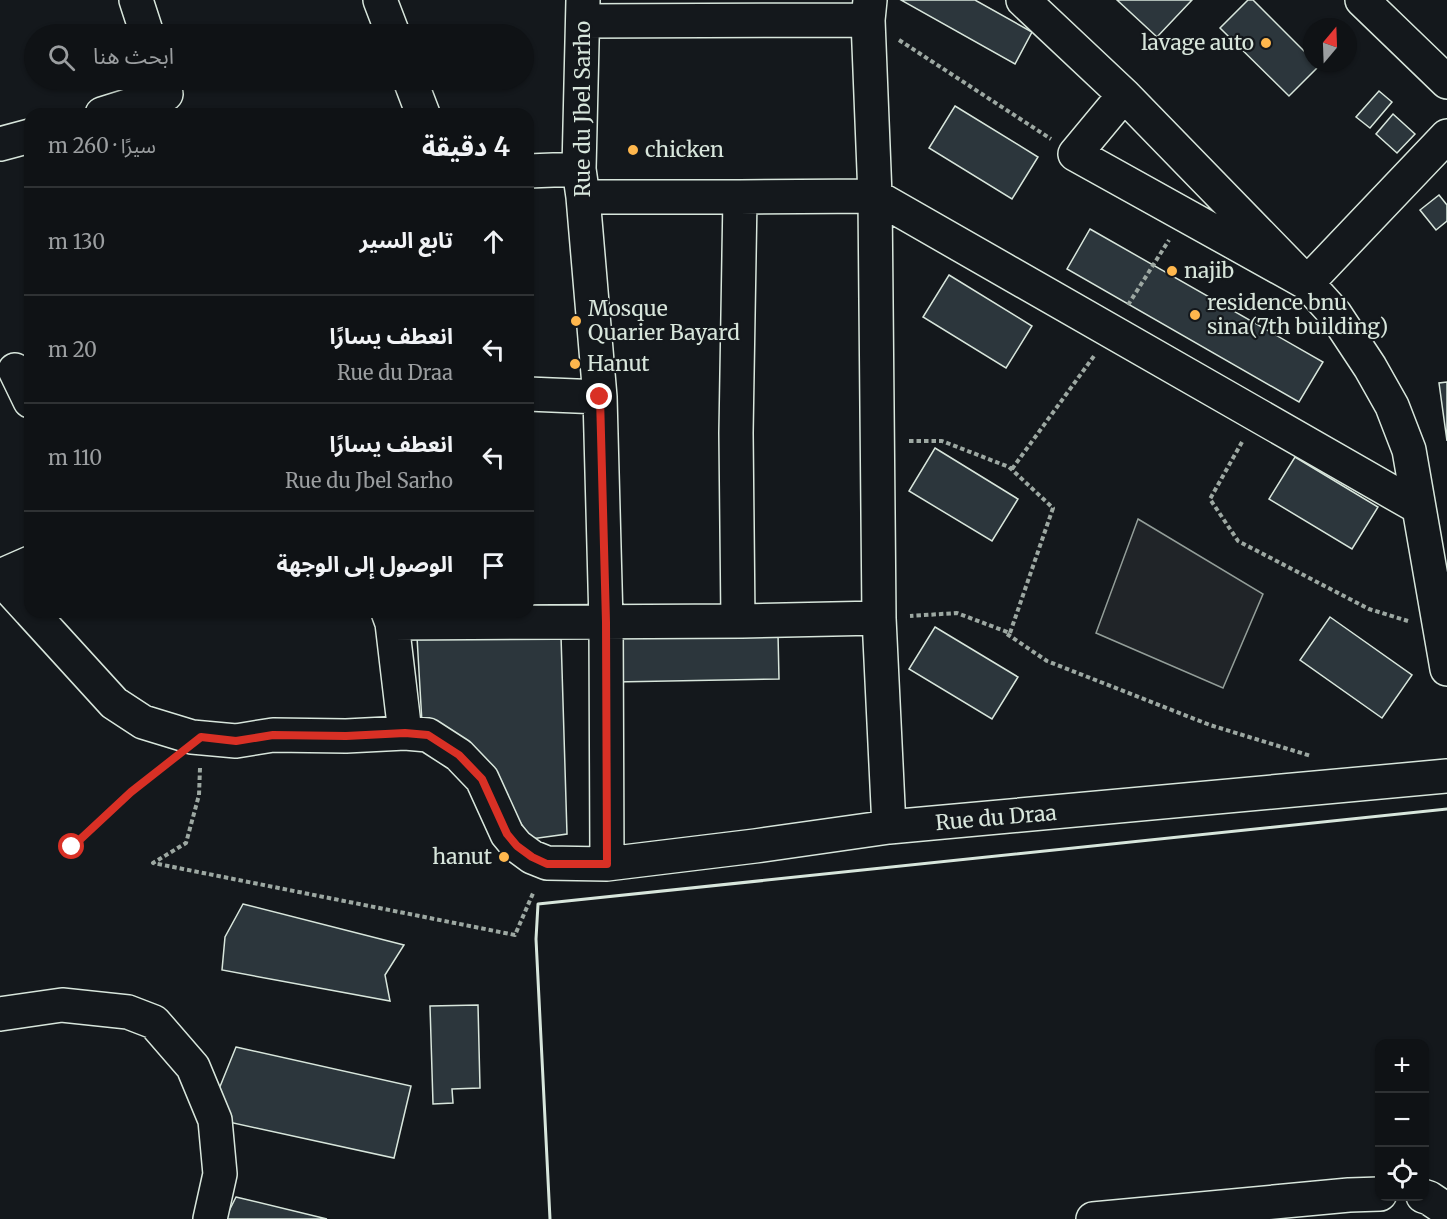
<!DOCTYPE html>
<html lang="ar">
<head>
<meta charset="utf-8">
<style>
	body { margin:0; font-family:Merriweather,"Noto Sans Arabic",serif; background:#181b1e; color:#f1f3f6; direction:rtl }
	.controls { position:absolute; right:18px; bottom:18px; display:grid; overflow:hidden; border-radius:12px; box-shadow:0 2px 4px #0004 }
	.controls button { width:54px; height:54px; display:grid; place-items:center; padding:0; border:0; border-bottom:2px solid #2f3234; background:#0f1215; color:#f1f3f6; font:30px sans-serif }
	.compass { position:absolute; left:1303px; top:18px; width:54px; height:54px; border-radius:50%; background:#0f1215; box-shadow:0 2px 4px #0004; rotate:19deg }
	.stop { position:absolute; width:18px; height:18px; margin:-14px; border:4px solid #d93025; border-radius:50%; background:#fff }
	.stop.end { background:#d93025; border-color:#fff; box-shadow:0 2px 6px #0008 }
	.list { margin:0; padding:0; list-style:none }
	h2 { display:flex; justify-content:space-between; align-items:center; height:78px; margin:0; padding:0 24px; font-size:26px }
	h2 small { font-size:20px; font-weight:400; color:#9b9ea0 }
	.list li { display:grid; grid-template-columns:39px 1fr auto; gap:18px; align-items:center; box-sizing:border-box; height:108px; padding:0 24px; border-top:2px solid #2f3234 }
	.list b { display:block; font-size:22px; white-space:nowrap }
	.list p { margin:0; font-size:20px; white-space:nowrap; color:#9b9ea0 }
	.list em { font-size:20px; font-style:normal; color:#9b9ea0 }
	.icon { flex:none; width:33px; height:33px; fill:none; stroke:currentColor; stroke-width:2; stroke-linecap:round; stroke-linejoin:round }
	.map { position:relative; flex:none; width:1447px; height:1219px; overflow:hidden; direction:ltr }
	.search { position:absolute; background:#0f1215; box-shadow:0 2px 4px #0004; left:24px; top:24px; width:510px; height:66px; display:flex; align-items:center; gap:15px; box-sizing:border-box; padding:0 21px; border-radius:33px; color:#9b9ea0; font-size:22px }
	.panel { position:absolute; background:#0f1215; box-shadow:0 2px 4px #0004; left:24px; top:108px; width:510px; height:510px; border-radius:18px; direction:rtl }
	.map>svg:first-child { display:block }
</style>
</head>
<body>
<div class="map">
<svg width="1447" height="1219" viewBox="0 0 1447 1219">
	<rect width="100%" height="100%" fill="#14181c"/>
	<path fill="#202428" stroke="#939e99" stroke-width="1.5" d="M 1138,519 L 1263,594 L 1223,688 L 1096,633 Z"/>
	<path fill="#2c363c" stroke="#d8e6dc" stroke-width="1.5" d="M 901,0 L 975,0 L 1032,32 L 1015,64 Z
		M 1117,0 L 1192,0 L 1157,37 Z
		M 1248,0 L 1253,0 L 1312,59 L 1312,63 L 1316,63 L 1319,66 L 1289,96 L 1220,28 Z
		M 1379,91 L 1392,102 L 1370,128 L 1356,117 Z
		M 955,106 L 1038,157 L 1012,199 L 929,148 Z
		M 1393,114 L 1415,134 L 1397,153 L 1376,134 Z
		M 1439,195 L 1447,205 L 1447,221 L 1436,230 L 1420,210 Z
		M 1090,229 L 1323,362 L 1299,402 L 1067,269 Z
		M 949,275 L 1032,326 L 1006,368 L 923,317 Z
		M 1447,382 L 1447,441 L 1439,383 Z
		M 935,448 L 1018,499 L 992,541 L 909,491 Z
		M 1295,457 L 1378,507 L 1352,549 L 1269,499 Z
		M 1330,617 L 1412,675 L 1382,718 L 1300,660 Z
		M 935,627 L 1018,677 L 992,719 L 909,669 Z
		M 778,634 L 779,679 L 615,682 L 614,637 Z
		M 561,636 L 567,834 L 531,839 L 518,819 L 511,803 L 470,748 L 422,723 L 417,637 Z
		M 243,904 L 404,945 L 385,975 L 390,1001 L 222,970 L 225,937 Z
		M 478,1005 L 480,1088 L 452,1089 L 453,1103 L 433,1104 L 430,1006 Z
		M 236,1047 L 411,1086 L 394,1158 L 224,1121 L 219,1089 Z
		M 236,1197 L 327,1219 L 225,1219 Z"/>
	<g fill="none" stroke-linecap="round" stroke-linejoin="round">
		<g stroke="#d8e6dc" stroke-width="36">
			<path id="minor" d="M 136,0 L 147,34
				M 380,0 L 393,34
				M 583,0 L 579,169 L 583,197 L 600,397 L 606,622 L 607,864
				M 870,0 L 868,20 L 875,196 L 879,618 L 889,827
				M 1023,0 L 1124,95 L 1307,283 L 1335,314 L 1370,367 L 1392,406 L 1409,450 L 1447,669
				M 1362,0 L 1447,82
				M 583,21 L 868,20
				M 410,80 L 423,114
				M 1124,95 L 1075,154 L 1307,283 L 1447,136
				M 102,114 L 166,94
				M 0,144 L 30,136
				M 528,171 L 579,169
				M 583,197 L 740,197 L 875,196 L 1418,507
				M 15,370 L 30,401
				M 528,394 L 600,397
				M 0,576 L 30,563
				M 0,578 L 30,611
				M 31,612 L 114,703 L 143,722 L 192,737 L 236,741 L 273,735 L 346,736 L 405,733 L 428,735 L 459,755 L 482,779 L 507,834 L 517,846 L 532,857 L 547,863 L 607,864 L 755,846 L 889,827 L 1447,776
				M 388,612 L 392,623 L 405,733
				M 738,621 L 736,433 L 740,197
				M 392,623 L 742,621 L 879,618
				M 0,1014 L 62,1005 L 128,1012 L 154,1022 L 193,1067 L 215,1120 L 220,1174 L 210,1219
				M 1423,1196 L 1429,1198 L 1447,1210
				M 1093,1219 L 1349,1195 L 1380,1194"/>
		</g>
		<path stroke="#9da8a2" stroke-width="4" stroke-dasharray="4.5 3" stroke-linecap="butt" d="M 899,40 L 1051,139
			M 1128,305 L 1169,240
			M 909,441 L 942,441 L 1009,467 L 1053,508 L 1010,633 L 957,613 L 910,616
			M 1242,442 L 1210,499 L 1238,541 L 1369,609 L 1408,621
			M 1012,469 L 1094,356
			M 1007,634 L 1047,661 L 1210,725 L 1311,756
			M 200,768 L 199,795 L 186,843 L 153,863 L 515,935 L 534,891
			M 72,847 L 131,792 L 170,762"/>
		<use href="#minor" stroke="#14181c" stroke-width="33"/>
		<path stroke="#d8e6dc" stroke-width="3" d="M 550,1219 L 536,939 L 538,904 L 1447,809"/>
	</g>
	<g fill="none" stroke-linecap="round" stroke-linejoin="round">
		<path stroke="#d93025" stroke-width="8" d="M 72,847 L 131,792 L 201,737 L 236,741 L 273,735 L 346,736 L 405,733 L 428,735 L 459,755 L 482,779 L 507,834 L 517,846 L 532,857 L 547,864 L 607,864 L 606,622 L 600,397"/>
	</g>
	<g fill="#ffb74d" stroke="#14181c" stroke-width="2">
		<circle cx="1266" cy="43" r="6"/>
		<circle cx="633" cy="150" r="6"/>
		<circle cx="1172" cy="271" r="6"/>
		<circle cx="1195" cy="315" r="6"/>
		<circle cx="576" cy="321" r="6"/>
		<circle cx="575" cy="364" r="6"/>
		<circle cx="504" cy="857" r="6"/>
	</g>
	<g text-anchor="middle" stroke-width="4.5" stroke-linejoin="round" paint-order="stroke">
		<g font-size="21" fill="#d8e6dc" stroke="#14181c" text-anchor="start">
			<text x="1254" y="50" text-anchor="end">lavage auto</text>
			<text x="645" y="157">chicken</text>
			<text x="1184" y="278">najib</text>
			<text x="1207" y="310">residence bnu<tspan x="1207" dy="24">sina(7th building)</tspan></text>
			<text x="588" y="316">Mosque<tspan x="588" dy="24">Quarier Bayard</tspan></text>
			<text x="587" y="371">Hanut</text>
			<text x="492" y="864" text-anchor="end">hanut</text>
		</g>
		<g font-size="21" fill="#d8e6dc" stroke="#14181c">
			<text transform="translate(583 109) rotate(-90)" y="7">Rue du Jbel Sarho</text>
			<text transform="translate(996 818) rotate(-5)" y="7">Rue du Draa</text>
		</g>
	</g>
</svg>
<div class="controls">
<button>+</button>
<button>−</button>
<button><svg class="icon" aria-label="locate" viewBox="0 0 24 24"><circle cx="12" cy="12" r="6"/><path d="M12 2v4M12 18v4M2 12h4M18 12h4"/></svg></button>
</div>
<svg class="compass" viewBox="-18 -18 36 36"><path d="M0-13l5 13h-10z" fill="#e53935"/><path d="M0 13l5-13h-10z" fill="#9b9ea0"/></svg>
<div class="stop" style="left:72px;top:847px"></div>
<div class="stop end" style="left:600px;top:397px"></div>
<div class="search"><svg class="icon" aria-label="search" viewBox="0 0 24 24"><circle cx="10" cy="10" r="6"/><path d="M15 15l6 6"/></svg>ابحث هنا</div>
<section class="panel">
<h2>4 دقيقة<small>سيرًا · 260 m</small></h2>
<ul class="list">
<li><svg class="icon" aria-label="ahead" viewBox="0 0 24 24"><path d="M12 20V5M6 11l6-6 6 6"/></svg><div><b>تابع السير</b></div><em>130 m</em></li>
<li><svg class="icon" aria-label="left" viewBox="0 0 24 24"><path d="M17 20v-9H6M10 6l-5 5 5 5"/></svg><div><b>انعطف يسارًا</b><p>Rue du Draa</p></div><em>20 m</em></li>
<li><svg class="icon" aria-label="left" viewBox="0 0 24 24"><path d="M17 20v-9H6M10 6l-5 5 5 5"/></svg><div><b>انعطف يسارًا</b><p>Rue du Jbel Sarho</p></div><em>110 m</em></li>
<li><svg class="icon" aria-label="arrive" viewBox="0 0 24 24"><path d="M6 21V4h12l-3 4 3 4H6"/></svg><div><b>الوصول إلى الوجهة</b></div></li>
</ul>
</section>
</div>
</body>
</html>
